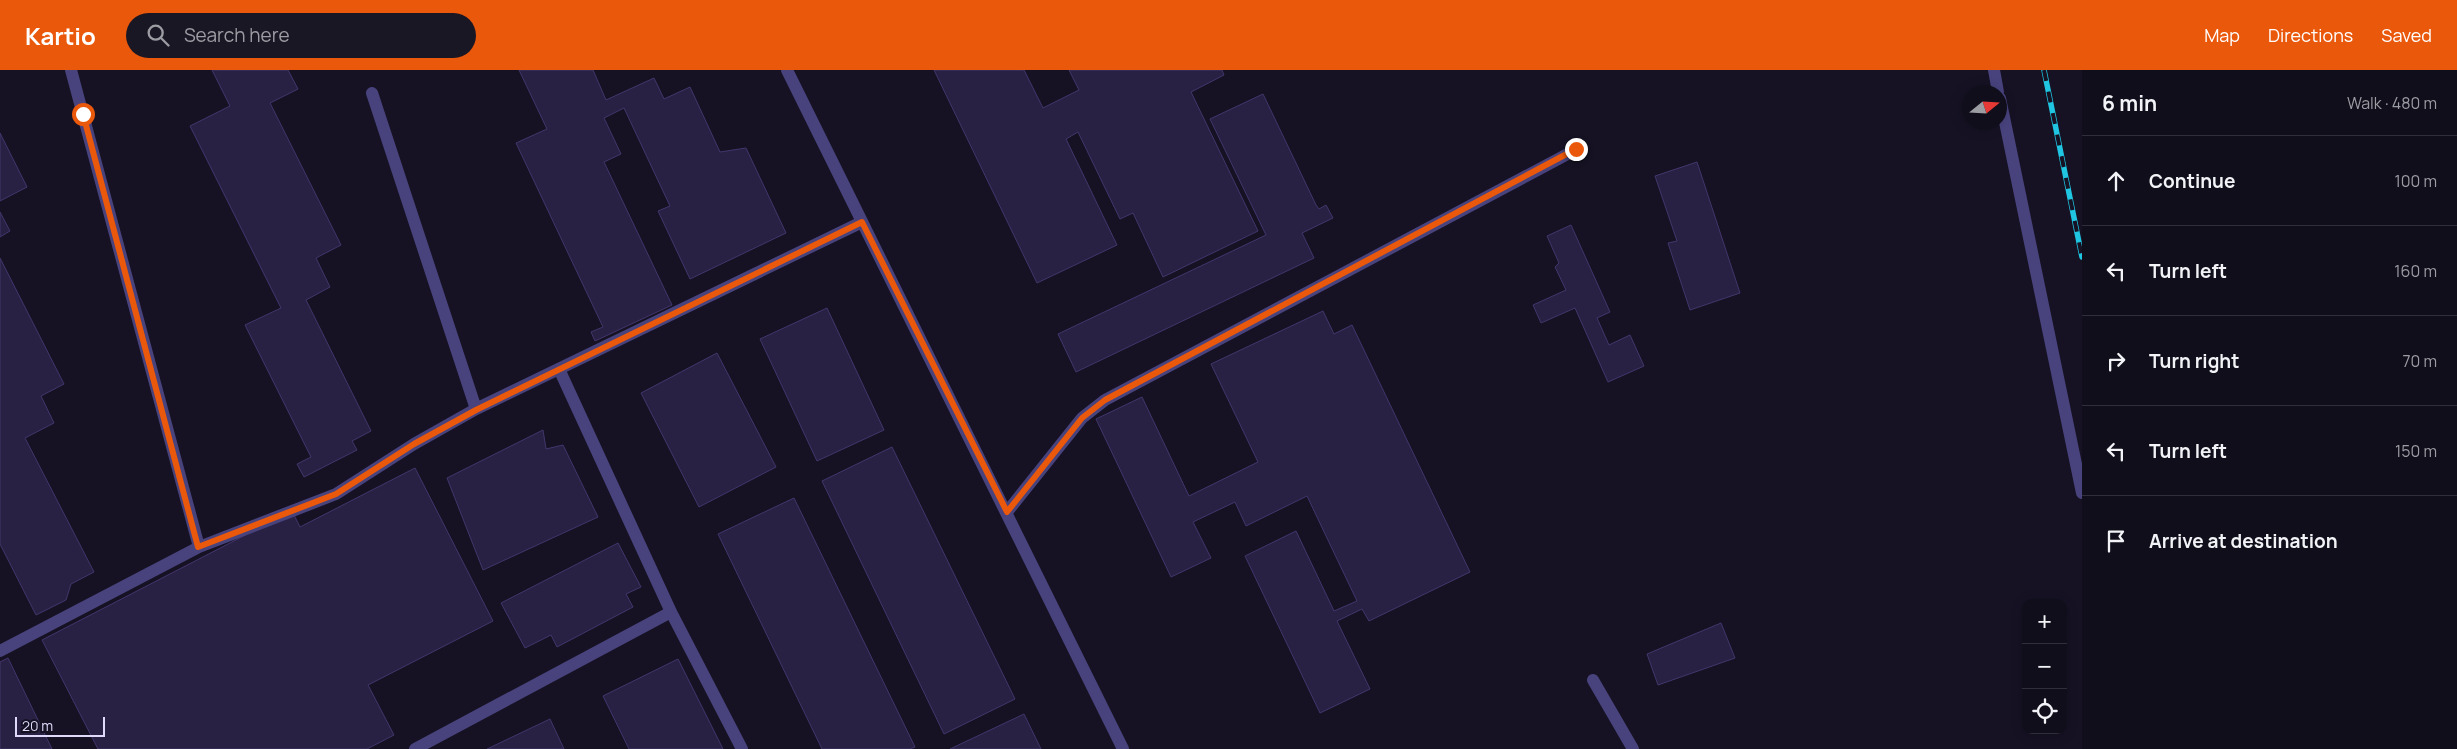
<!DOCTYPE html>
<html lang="en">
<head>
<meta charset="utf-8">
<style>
	body { margin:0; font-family:Manrope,sans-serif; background:#191724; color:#f1f3f6 }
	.controls { position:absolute; right:15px; bottom:15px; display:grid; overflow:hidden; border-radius:10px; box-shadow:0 2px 12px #0003 }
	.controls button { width:45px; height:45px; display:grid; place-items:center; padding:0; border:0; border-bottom:1px solid #302e3a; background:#100e1b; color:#f1f3f6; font:25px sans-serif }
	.compass { position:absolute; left:1962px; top:15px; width:45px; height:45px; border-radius:50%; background:#100e1b; box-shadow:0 2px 12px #0003; rotate:72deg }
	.scale { position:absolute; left:15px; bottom:12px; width:90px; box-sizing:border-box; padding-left:5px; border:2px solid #dfdafa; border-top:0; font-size:14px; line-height:18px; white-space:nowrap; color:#dfdafa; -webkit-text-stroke:4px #161224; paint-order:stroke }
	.stop { position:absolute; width:15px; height:15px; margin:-11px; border:4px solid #ea580c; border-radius:50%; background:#fff }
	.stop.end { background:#ea580c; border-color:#fff; box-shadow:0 1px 5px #0008 }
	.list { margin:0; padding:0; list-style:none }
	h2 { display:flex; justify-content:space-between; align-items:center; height:65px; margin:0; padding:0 20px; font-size:21px }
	h2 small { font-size:16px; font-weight:400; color:#9c9ca3 }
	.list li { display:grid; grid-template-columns:32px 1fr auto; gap:15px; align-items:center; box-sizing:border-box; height:90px; padding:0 20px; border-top:1px solid #302e3a }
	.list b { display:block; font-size:19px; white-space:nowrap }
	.list em { font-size:16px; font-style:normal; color:#9c9ca3 }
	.icon { flex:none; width:28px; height:28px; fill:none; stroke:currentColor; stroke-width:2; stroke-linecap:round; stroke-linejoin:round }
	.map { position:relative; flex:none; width:2082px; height:679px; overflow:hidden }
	header { display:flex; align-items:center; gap:30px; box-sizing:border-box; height:70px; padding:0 25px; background:#ea580c; color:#fff }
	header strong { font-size:24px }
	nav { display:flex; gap:28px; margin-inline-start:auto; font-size:18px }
	.search { width:350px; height:45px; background:#191724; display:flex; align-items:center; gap:12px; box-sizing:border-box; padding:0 18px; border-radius:28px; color:#9c9ca3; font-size:19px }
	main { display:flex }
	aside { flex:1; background:#100e1b }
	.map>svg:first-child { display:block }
</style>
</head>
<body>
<header>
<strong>Kartio</strong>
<div class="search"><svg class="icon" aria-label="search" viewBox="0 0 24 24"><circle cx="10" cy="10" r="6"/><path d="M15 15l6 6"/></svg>Search here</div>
<nav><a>Map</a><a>Directions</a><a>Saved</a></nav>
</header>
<main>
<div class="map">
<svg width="2082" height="679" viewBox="0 0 2082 679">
	<rect width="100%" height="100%" fill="#161224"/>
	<path fill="#292143" stroke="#43366c" d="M 212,0 L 288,0 L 298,19 L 270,33 L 341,175 L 316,188 L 330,217 L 306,230 L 371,361 L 352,371 L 357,380 L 304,407 L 297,394 L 311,387 L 245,255 L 281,238 L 190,56 L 230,36 Z
		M 519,0 L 593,0 L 606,30 L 654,8 L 664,29 L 690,17 L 720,82 L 746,78 L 786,163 L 690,209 L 658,141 L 670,136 L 624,38 L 604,48 L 621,84 L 604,92 L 672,235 L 595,271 L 591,262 L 603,257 L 516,73 L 547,59 Z
		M 934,0 L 1024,0 L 1043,38 L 1079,20 L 1069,0 L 1222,0 L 1224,5 L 1191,22 L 1258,161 L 1163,207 L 1133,143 L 1120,149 L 1078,62 L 1066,69 L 1117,175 L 1037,213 Z
		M 1263,24 L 1316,135 L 1319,139 L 1326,135 L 1333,148 L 1302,163 L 1314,188 L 1076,302 L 1058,264 L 1266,165 L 1210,49 Z
		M 0,63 L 27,117 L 0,131 Z
		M 1697,92 L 1740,223 L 1690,240 L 1668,173 L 1677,171 L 1655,106 Z
		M 0,142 L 10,161 L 0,167 Z
		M 1571,155 L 1610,242 L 1597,248 L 1609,275 L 1630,265 L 1644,296 L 1608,312 L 1575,238 L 1541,253 L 1533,235 L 1566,220 L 1555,197 L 1559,193 L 1547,166 Z
		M 0,188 L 64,314 L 41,326 L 54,353 L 25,368 L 94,502 L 71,514 L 66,530 L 36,545 L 0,474 Z
		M 827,238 L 884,360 L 817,391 L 760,269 Z
		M 1323,241 L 1334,264 L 1352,255 L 1470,502 L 1369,551 L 1362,539 L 1337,551 L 1370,619 L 1320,643 L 1245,486 L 1296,461 L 1334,541 L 1357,531 L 1307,426 L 1246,456 L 1235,432 L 1193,452 L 1211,488 L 1171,507 L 1096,349 L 1142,327 L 1189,426 L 1258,392 L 1211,294 Z
		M 717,283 L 776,397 L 699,437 L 641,323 Z
		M 543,360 L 546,379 L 563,375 L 598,447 L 483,500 L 447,408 Z
		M 892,377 L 1015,629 L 944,664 L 822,411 Z
		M 415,398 L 493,551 L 368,615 L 394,665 L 367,679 L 98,679 L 42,570 L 292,441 L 300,457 Z
		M 794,428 L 915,677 L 910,679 L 822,679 L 718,464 Z
		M 618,473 L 641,517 L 626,524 L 633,537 L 557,577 L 551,565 L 525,578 L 501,533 Z
		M 1721,553 L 1735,588 L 1658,615 L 1647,584 Z
		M 8,588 L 52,679 L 0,679 L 0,592 Z
		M 678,589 L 723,679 L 629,679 L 603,626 Z
		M 1024,644 L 1041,679 L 950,679 Z
		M 550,649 L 564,679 L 487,679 Z"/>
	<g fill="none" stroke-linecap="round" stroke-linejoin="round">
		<path stroke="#48437d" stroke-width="12" d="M 71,0 L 199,477
			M 787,0 L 1123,679
			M 372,23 L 476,339
			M 1007,442 L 1082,348 L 1105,330 L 1577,79
			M 0,581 L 199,477 L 336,424 L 414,374 L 476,339 L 862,152
			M 1593,610 L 1633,679"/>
		<path stroke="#48437d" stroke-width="12" d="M 1994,0 L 1998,22
			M 2000,28 L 2082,423
			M 559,299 L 671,542 L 742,679
			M 415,679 L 671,542"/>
		<g stroke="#1fc5e1" stroke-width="5.5">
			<path id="rail" d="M 2044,0 L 2082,187"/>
		</g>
		<use href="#rail" stroke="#161224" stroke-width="4" stroke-dasharray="11" stroke-linecap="butt"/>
	</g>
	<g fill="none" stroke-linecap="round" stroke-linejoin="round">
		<path stroke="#ea580c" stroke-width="6" d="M 83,44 L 198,477 L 336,424 L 414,374 L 476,340 L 862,152 L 1007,442 L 1082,348 L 1105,330 L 1576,79"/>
	</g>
</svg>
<div class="controls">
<button>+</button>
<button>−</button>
<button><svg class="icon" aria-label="locate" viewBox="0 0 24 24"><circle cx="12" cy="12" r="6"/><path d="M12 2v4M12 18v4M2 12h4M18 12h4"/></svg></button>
</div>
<svg class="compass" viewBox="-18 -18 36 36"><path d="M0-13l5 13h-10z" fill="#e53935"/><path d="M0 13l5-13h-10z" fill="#9c9ca3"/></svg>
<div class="scale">20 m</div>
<div class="stop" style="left:83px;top:44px"></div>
<div class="stop end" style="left:1576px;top:79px"></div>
</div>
<aside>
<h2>6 min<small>Walk · 480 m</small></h2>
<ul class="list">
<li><svg class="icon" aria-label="ahead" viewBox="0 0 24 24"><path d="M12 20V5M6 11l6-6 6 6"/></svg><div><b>Continue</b></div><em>100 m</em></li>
<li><svg class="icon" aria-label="left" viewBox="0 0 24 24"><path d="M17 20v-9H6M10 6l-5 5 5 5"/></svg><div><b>Turn left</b></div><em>160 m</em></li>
<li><svg class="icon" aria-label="right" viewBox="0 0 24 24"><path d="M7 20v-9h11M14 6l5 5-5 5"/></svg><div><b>Turn right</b></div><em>70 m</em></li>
<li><svg class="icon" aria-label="left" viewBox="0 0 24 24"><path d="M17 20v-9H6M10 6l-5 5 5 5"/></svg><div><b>Turn left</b></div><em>150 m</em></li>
<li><svg class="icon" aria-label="arrive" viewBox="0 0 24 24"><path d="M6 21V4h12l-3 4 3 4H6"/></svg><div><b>Arrive at destination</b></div></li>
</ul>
</aside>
</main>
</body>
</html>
